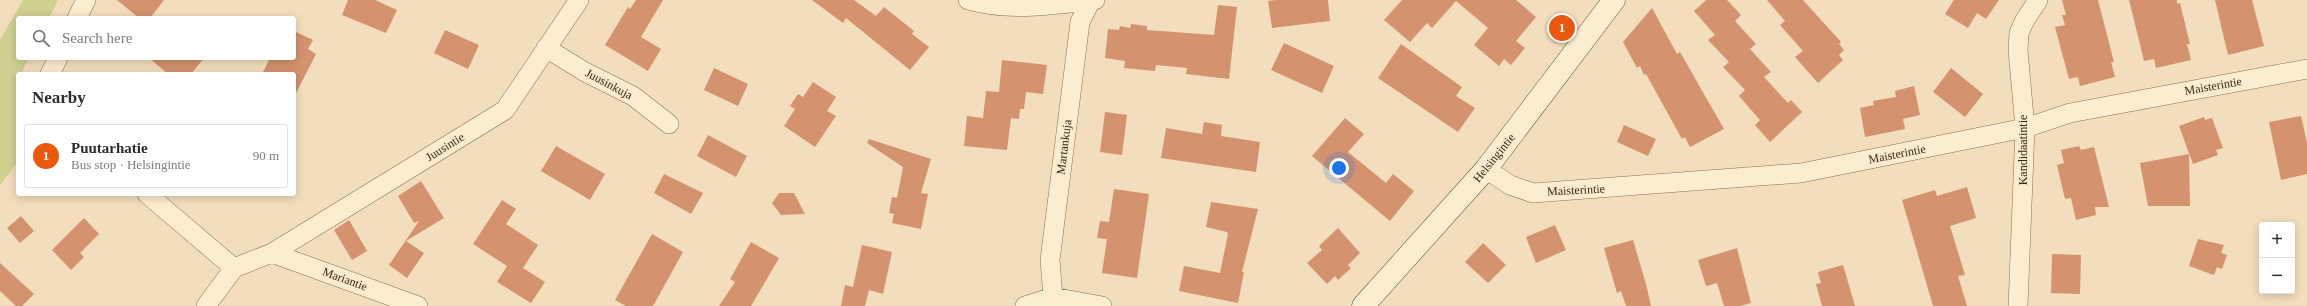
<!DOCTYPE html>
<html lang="en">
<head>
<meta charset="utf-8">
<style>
	body { margin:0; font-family:"Times New Roman",serif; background:#f2f2f3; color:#2b2b33 }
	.controls { position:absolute; right:12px; bottom:12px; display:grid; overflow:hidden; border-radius:4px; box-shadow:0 2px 10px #0003 }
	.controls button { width:36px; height:36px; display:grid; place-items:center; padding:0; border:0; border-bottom:1px solid #e1e1e2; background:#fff; color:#2b2b33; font:20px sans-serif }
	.you { position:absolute; left:1339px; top:168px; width:14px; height:14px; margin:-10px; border:3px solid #fff; border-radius:50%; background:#1a73e8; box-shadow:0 0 0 6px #1a73e833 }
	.badge { display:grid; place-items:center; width:26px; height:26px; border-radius:50%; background:#ea580c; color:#fff; font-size:13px; font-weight:700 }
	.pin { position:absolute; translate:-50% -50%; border:2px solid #fff; box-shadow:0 1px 4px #0006 }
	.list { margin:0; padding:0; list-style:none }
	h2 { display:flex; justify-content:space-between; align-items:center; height:52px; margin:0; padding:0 16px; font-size:17px }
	h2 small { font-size:13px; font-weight:400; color:#7c7c81 }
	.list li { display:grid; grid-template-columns:26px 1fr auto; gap:12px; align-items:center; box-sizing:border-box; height:64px; margin:0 8px 8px; padding:0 8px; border:1px solid #e1e1e2; border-radius:4px }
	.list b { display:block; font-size:15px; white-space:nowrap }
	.list p { margin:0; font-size:13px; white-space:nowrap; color:#7c7c81 }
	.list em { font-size:13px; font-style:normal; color:#7c7c81 }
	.icon { flex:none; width:22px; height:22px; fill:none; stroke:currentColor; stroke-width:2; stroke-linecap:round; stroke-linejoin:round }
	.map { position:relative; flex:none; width:2307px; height:306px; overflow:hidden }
	.search { position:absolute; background:#fff; box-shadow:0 2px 10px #0003; left:16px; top:16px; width:280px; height:44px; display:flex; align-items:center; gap:10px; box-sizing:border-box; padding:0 14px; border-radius:4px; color:#7c7c81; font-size:15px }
	.panel { position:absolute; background:#fff; box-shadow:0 2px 10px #0003; left:16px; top:72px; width:280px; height:124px; border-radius:4px }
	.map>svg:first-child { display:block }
</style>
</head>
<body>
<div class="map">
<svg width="2307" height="306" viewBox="0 0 2307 306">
	<rect width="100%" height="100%" fill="#f2debc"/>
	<path fill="#ced190" d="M 23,0 L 58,0 L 49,18 L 18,18 L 18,58 L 29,58 L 23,70 L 23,74 L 18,74 L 18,162 L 0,185 L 0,40 Z"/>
	<path fill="#d4926e" d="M 117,0 L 164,0 L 150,18 L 139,18 Z
		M 348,0 L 375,0 L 397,10 L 386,33 L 342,15 Z
		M 636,0 L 663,0 L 641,37 L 661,49 L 648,71 L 605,45 L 628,7 L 630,9 Z
		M 812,0 L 854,0 L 876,16 L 884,7 L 914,31 L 912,34 L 929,47 L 910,70 L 846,18 L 843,23 Z
		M 1276,0 L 1328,0 L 1330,21 L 1272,28 L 1268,1 Z
		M 1402,0 L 1516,0 L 1536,17 L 1516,41 L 1525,48 L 1511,65 L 1504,59 L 1499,66 L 1474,45 L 1488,28 L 1456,1 L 1432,28 L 1427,23 L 1410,42 L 1384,20 Z
		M 1706,0 L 1727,0 L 1741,15 L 1735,21 L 1756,44 L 1750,49 L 1771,72 L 1764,77 L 1788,103 L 1791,100 L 1802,112 L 1770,142 L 1755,125 L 1760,120 L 1739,96 L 1745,90 L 1723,67 L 1729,62 L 1708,40 L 1715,35 L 1694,11 Z
		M 1767,0 L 1803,0 L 1841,42 L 1839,44 L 1844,50 L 1839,55 L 1843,60 L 1818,83 L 1795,57 L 1803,51 L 1780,25 L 1785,21 Z
		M 1954,0 L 1999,0 L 1986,19 L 1977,13 L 1968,28 L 1945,14 Z
		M 2062,0 L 2098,0 L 2114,62 L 2111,62 L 2115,77 L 2080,86 L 2078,77 L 2069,79 L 2055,27 L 2065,25 L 2062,15 L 2066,15 Z
		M 2129,0 L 2177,0 L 2177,4 L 2180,3 L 2190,44 L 2187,44 L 2191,60 L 2156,68 L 2154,59 L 2144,61 Z
		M 2215,0 L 2252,0 L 2264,46 L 2228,55 Z
		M 1218,5 L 1237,7 L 1229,79 L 1186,74 L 1187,68 L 1156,65 L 1155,71 L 1124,68 L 1125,61 L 1105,58 L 1108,29 L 1119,30 L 1120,26 L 1130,28 L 1131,24 L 1147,26 L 1147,30 L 1214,35 Z
		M 1652,8 L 1677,54 L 1680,52 L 1724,129 L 1690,147 L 1685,137 L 1682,139 L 1646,74 L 1644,75 L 1640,66 L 1637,68 L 1623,42 Z
		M 445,30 L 479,45 L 468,69 L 434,53 Z
		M 294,31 L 313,40 L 308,49 L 316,54 L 294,97 L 294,74 L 262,74 L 270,58 L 294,58 Z
		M 1284,43 L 1334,66 L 1322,93 L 1271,70 Z
		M 1401,44 L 1462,87 L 1456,96 L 1475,108 L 1458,132 L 1378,78 Z
		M 149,58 L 204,58 L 191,74 L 168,74 Z
		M 1002,60 L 1047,65 L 1043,94 L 1026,92 L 1024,109 L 1020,109 L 1019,119 L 1011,118 L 1007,150 L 964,146 L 967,116 L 983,118 L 986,91 L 999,92 Z
		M 714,68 L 748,84 L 738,106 L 704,90 Z
		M 1951,68 L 1983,94 L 1965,117 L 1933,92 Z
		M 813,82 L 836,97 L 827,111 L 836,116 L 815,147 L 784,126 L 795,109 L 790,106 L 798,94 L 803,97 Z
		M 1914,86 L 1920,115 L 1903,119 L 1905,129 L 1865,137 L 1860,108 L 1874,105 L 1873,101 L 1896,97 L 1895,91 Z
		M 1105,112 L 1127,115 L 1122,155 L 1100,152 Z
		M 2301,116 L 2307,143 L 2307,174 L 2281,180 L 2269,122 Z
		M 2204,117 L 2205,120 L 2212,118 L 2223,148 L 2216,150 L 2218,155 L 2193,164 L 2179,126 Z
		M 1345,118 L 1364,134 L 1348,152 L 1386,183 L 1393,174 L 1414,191 L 1390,221 L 1312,156 Z
		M 1204,122 L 1222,125 L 1221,136 L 1260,142 L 1256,172 L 1161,158 L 1166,128 L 1202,134 Z
		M 1624,125 L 1656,139 L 1648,156 L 1617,142 Z
		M 708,135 L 747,156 L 736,177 L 697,156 Z
		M 869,139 L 931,159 L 921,193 L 928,194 L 921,229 L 892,223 L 894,214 L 889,213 L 892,197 L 897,198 L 903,167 L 867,143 Z
		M 556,146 L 605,174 L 590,200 L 541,171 Z
		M 2079,146 L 2081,150 L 2094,147 L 2109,207 L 2095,207 L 2096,215 L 2076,220 L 2071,198 L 2065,199 L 2057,165 L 2064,163 L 2061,150 Z
		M 2189,154 L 2190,206 L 2148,206 L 2140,163 Z
		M 664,174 L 703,193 L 691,214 L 654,193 Z
		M 421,181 L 444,218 L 406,241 L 424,253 L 407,278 L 389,265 L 419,221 L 414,223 L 398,196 Z
		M 1967,187 L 1976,218 L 1950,226 L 1965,275 L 1958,276 L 1967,306 L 1933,306 L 1902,200 L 1935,190 L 1937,196 Z
		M 1114,189 L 1149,194 L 1137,278 L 1102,273 L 1107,239 L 1097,238 L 1100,221 L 1109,222 Z
		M 779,193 L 794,193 L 805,214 L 781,215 L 772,203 Z
		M 502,200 L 516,209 L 506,224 L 538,245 L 523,268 L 545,282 L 531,303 L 497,282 L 507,266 L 473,244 Z
		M 1211,202 L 1258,209 L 1242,272 L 1244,272 L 1238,303 L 1179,291 L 1184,266 L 1220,273 L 1228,234 L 1227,232 L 1206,227 Z
		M 21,216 L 34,231 L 20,243 L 7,228 Z
		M 84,218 L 99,234 L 80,253 L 84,257 L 71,270 L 52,250 Z
		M 349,220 L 367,251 L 352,260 L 334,230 Z
		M 1555,225 L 1566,250 L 1536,263 L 1526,237 Z
		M 1338,228 L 1360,253 L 1348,265 L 1351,268 L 1338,280 L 1335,276 L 1327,284 L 1307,263 L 1322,250 L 1319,246 Z
		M 652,234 L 683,252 L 653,306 L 626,306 L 615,300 Z
		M 2198,239 L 2224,245 L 2221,253 L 2227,255 L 2222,269 L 2217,267 L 2214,275 L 2189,266 Z
		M 1633,240 L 1646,284 L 1651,306 L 1626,306 L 1621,291 L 1617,293 L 1604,248 Z
		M 751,242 L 779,258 L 751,306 L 719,306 L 735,282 L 730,279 Z
		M 1483,243 L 1506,265 L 1488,283 L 1465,262 Z
		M 862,245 L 892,252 L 883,294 L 869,290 L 865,306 L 841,306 L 845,285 L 853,287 Z
		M 1737,248 L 1751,303 L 1740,306 L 1724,306 L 1717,283 L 1706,286 L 1698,260 Z
		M 2052,254 L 2081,255 L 2080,294 L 2051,293 Z
		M 0,263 L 34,294 L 22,306 L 16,306 L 0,291 Z
		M 1843,265 L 1855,306 L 1822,306 L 1816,284 L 1821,283 L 1818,272 Z"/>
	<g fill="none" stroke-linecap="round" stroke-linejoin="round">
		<g stroke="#8c6e54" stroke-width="20">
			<path id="street" d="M 968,0 C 1009,12 1054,5 1095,0
				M 77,18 L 86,0
				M 546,48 L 585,72 L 633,96 L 669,124
				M 50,74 L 58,58
				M 1486,169 L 1510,185 L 1533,193 L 1801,173 L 2025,128 L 2070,113 L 2307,69
				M 147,194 L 234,268
				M 272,253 L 418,306
				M 1053,297 L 1050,260 L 1080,22 L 1091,0
				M 206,306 L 234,268 L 272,253 L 505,110 L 579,0
				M 1025,306 L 1053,297 L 1102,306
				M 2018,306 L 2025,128 L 2018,50 L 2019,33 L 2025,20 L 2038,0"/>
		</g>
		<g stroke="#6d4f37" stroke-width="23">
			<path id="secondary" d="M 1363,306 L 1486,169 L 1614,0"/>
		</g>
		<use href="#street" stroke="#fcecd0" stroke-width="19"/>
		<use href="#secondary" stroke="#fcecd0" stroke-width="22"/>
	</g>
	<g text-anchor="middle" stroke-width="3" stroke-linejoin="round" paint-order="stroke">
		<g font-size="12" fill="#39271a" stroke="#f9e9cd">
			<text transform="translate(609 84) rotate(28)" y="4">Juusinkuja</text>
			<text transform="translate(2213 86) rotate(-10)" y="4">Maisterintie</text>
			<text transform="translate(445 147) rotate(-32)" y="4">Juusintie</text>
			<text transform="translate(1064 147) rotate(-83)" y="4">Martankuja</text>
			<text transform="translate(2023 150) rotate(-90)" y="4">Kandidaatintie</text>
			<text transform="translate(1897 154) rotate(-11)" y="4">Maisterintie</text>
			<text transform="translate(1494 158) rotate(-51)" y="4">Helsingintie</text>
			<text transform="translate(1576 190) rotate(-3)" y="4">Maisterintie</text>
			<text transform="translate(345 279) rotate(20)" y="4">Mariantie</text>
		</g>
	</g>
</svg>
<div class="controls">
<button>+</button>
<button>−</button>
</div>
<div class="you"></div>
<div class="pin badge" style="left:1562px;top:28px">1</div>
<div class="search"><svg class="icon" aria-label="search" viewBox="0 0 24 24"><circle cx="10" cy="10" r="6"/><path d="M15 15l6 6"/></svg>Search here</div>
<section class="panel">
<h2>Nearby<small></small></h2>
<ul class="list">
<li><span class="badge">1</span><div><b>Puutarhatie</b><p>Bus stop · Helsingintie</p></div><em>90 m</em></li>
</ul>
</section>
</div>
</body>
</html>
